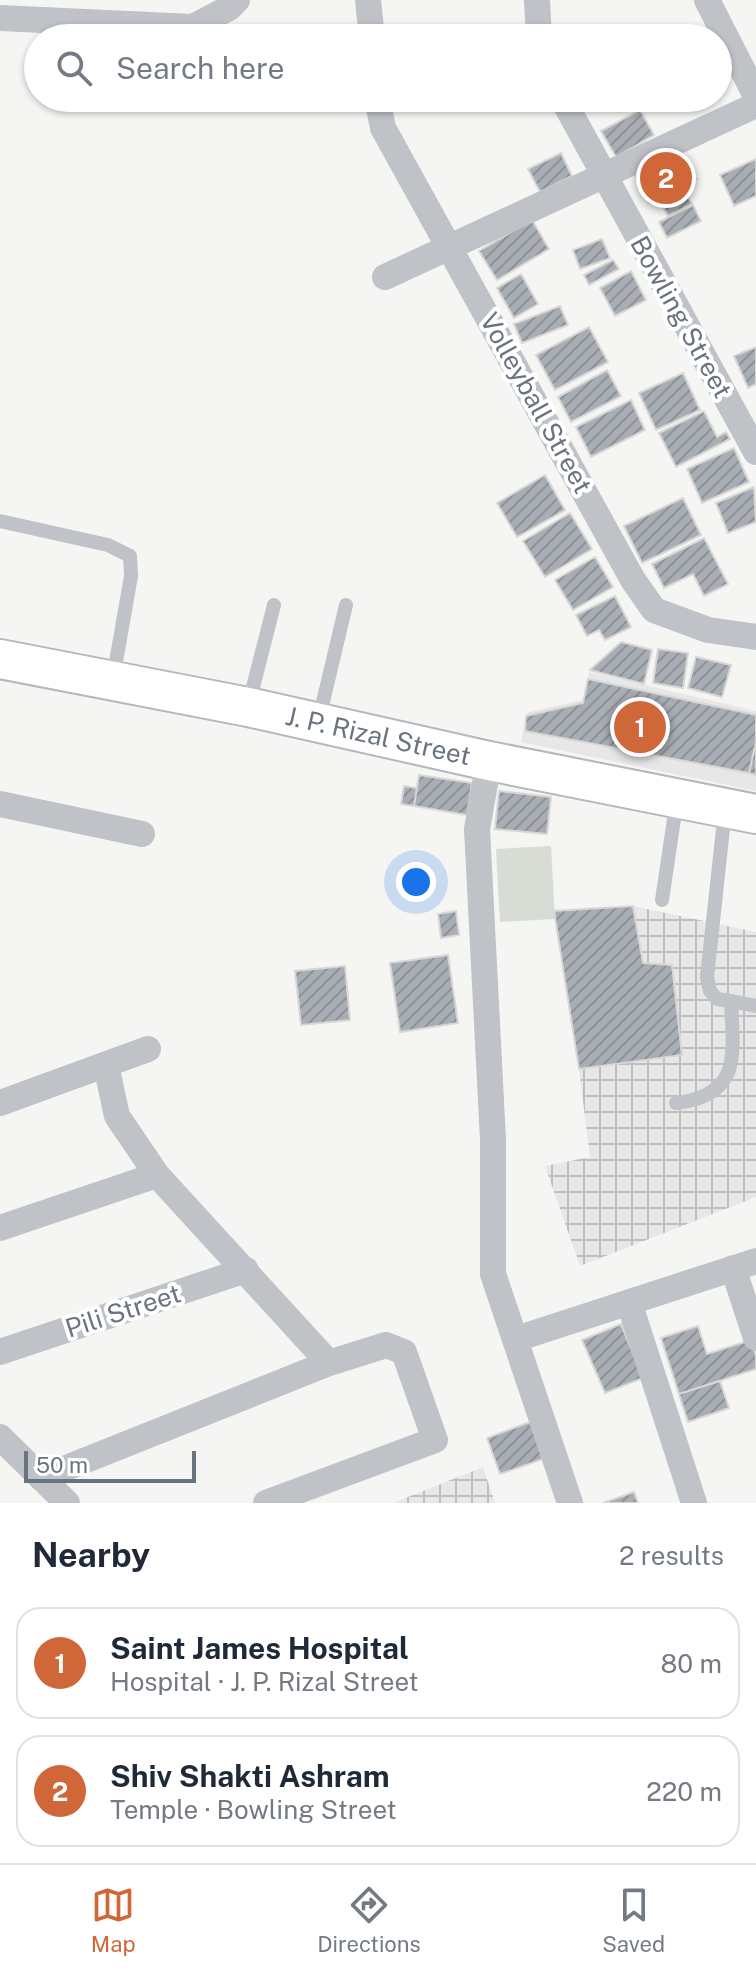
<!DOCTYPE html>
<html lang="en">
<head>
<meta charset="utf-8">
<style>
	body { margin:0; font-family:"Public Sans",sans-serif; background:#f6f6f7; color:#1f2937 }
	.scale { position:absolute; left:24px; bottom:20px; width:172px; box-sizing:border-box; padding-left:8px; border:4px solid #687480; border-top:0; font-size:22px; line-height:28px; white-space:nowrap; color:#687480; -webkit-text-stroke:6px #fff; paint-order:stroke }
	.you { position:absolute; left:416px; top:882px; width:28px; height:28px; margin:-20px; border:6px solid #fff; border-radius:50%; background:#1a73e8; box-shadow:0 0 0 12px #1a73e833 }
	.badge { display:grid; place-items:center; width:52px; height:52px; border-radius:50%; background:#cf6739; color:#fff; font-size:26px; font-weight:700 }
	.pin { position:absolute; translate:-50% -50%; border:4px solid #fff; box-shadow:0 2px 8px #0006 }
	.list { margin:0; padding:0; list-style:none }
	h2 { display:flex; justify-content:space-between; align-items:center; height:104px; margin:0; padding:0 32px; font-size:34px }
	h2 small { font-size:26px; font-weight:400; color:#747a83 }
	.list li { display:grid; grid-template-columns:52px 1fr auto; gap:24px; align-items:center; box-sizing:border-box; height:112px; margin:0 16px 16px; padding:0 16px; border:2px solid #e0e1e3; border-radius:24px }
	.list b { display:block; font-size:30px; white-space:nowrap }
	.list p { margin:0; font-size:26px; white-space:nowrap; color:#747a83 }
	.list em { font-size:26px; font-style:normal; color:#747a83 }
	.icon { flex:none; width:44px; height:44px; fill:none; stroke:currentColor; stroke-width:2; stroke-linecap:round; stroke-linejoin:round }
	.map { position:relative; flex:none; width:756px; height:1503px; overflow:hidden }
	.search { position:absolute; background:#fff; box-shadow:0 2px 6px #0004; left:24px; right:24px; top:24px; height:88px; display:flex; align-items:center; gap:20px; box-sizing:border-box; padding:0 28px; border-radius:44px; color:#747a83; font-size:30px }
	.sheet { height:360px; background:#fff }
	nav { display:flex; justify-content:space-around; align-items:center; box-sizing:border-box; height:112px; border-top:2px solid #e0e1e3; background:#fff; font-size:22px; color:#747a83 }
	nav a { display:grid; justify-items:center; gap:4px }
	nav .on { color:#cf6739 }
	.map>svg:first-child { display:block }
</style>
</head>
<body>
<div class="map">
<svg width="756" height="1503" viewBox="0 0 756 1503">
	<defs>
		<pattern id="industrial-grid" width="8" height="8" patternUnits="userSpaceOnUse" patternTransform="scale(2)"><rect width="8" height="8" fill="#e6e7e6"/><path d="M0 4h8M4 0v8" fill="none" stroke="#bec0c0"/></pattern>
		<pattern id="building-hatch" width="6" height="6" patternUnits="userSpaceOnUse" patternTransform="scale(2)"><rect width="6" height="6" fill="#a8aeb4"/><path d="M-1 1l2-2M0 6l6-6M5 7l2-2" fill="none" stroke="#8d9298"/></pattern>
	</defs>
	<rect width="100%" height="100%" fill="#f5f6f3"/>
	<path fill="#e6e7e6" d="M 589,672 L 756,711 L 756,791 L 521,742 L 528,712 L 583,700 Z"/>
	<path fill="url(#industrial-grid)" d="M 633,906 L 756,932 L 756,1197 L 580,1266 L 545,1166 L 590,1157 L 579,1069 L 643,963 Z
		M 483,1467 L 495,1503 L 393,1503 Z"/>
	<path fill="#d7dcd4" d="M 551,846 L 555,919 L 500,922 L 496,849 Z"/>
	<path fill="url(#building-hatch)" stroke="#d7d7d5" stroke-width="2" d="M 583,98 L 617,98 L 589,111 Z
		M 640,110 L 654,135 L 616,157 L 601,131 Z
		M 561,153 L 572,176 L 540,192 L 528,169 Z
		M 682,154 L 696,179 L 649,203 L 636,177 Z
		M 756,159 L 756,196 L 734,206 L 720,175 Z
		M 685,191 L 692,204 L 668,216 L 661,203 Z
		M 693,205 L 701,221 L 667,238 L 659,222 Z
		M 532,220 L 549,249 L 497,280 L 479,251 Z
		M 602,239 L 610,258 L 580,269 L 573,250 Z
		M 613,260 L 619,269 L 589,285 L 584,275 Z
		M 631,271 L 646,300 L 615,316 L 600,288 Z
		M 521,274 L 538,304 L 514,318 L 497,288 Z
		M 560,306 L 568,325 L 522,343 L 514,324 Z
		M 589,327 L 608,362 L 555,390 L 536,355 Z
		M 756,347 L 756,384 L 748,388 L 734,356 Z
		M 607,370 L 621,396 L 571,422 L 558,397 Z
		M 683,373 L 700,410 L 656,430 L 639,393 Z
		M 631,400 L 645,430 L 591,457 L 576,427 Z
		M 704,411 L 717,437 L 726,432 L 730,439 L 676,467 L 659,433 Z
		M 734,448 L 749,482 L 702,503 L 687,469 Z
		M 545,475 L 565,510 L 517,537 L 497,503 Z
		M 754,487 L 756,522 L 728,533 L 716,503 Z
		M 683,498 L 701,535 L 642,563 L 624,526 Z
		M 570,513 L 592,549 L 545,577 L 523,541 Z
		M 704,538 L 728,584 L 704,596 L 693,574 L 664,588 L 652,564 Z
		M 595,557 L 613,587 L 573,610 L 555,580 Z
		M 615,596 L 631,627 L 605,640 L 599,630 L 587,636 L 576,615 Z
		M 621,642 L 652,650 L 644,684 L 590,670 Z
		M 658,649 L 688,653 L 683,688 L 653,683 Z
		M 696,657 L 731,665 L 722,697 L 688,688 Z
		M 588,679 L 756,715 L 756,742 L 749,773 L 525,731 L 526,716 L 583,703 Z
		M 756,742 L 756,775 L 749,773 Z
		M 419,775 L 472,783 L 467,815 L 414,806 Z
		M 404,786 L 417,788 L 414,806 L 401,804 Z
		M 499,791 L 551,797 L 547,834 L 495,829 Z
		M 633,906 L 643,963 L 672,965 L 682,1055 L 579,1069 L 554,911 Z
		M 456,911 L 459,935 L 441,938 L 438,914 Z
		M 448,955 L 458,1023 L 400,1032 L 390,963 Z
		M 345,966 L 350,1020 L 301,1025 L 295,971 Z
		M 621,1324 L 643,1378 L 605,1393 L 582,1340 Z
		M 698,1326 L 707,1354 L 751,1340 L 756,1356 L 756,1369 L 679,1394 L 661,1338 Z
		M 720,1381 L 729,1408 L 688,1422 L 679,1394 Z
		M 530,1422 L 543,1459 L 500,1474 L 487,1438 Z
		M 634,1492 L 638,1503 L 603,1503 Z"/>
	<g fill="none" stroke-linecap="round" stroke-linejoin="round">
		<g stroke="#b4b8bc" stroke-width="42">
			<g id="secondary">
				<path id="s1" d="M 0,659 L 248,707 L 489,761 L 756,814"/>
			</g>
		</g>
		<path stroke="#bfc2c6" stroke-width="14" d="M 0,521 L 108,545 L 130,556 L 131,576 L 113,679
			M 248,707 L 274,605
			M 318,723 L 346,605
			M 662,900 L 677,799
			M 731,1001 L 756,1006
			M 676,1103 C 743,1095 733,1053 731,1001 L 717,999 L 710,991 L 707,977 L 725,810"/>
		<path stroke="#bfc2c6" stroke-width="26" d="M 368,0 L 372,38
			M 537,0 L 539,38
			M 707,0 L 756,96
			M 0,18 L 193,27 L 229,8 L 237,0
			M 377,98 L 383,128 L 633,580 L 654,610 L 708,630 L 756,637
			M 562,98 L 756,452
			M 385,277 L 756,105
			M 489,761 L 477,829 L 493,1140 L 493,1274 L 570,1503
			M 0,804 L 142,834
			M 106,1065 L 117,1116 L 157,1175 L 329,1363
			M 0,1103 L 148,1049
			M 0,1228 L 157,1175
			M 733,1268 L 756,1338
			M 629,1302 L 694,1503
			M 516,1339 L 756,1261
			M 0,1352 L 246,1270
			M 0,1437 L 67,1503
			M 41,1478 L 329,1363 L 386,1345 L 404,1352 L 435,1440 L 266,1503"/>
		<use href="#secondary" stroke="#fff" stroke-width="38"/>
	</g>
	<g text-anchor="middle" stroke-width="8" stroke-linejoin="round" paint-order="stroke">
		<g font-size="26" fill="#687480" stroke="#fff">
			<text transform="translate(681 317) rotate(61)" y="9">Bowling Street</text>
			<text transform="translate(536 403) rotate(61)" y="9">Volleyball Street</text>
			<text dy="9" stroke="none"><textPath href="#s1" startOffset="386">J. P. Rizal Street</textPath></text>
			<text transform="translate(123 1311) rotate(-18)" y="9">Pili Street</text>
		</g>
	</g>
</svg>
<div class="scale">50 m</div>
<div class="you"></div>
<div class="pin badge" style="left:640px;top:727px">1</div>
<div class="pin badge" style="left:666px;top:178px">2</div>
<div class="search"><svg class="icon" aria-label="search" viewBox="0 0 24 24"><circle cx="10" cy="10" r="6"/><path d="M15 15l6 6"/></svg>Search here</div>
</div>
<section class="sheet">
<h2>Nearby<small>2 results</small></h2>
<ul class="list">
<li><span class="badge">1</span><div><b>Saint James Hospital</b><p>Hospital · J. P. Rizal Street</p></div><em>80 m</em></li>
<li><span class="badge">2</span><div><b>Shiv Shakti Ashram</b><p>Temple · Bowling Street</p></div><em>220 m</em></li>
</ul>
</section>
<nav>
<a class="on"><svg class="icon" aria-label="map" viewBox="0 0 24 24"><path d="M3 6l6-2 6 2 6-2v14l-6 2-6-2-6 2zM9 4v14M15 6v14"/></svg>Map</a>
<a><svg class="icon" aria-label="directions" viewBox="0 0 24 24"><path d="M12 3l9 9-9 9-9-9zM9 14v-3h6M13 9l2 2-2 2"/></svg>Directions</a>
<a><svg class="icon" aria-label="saved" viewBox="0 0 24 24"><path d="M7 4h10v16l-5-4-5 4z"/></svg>Saved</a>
</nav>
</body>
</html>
